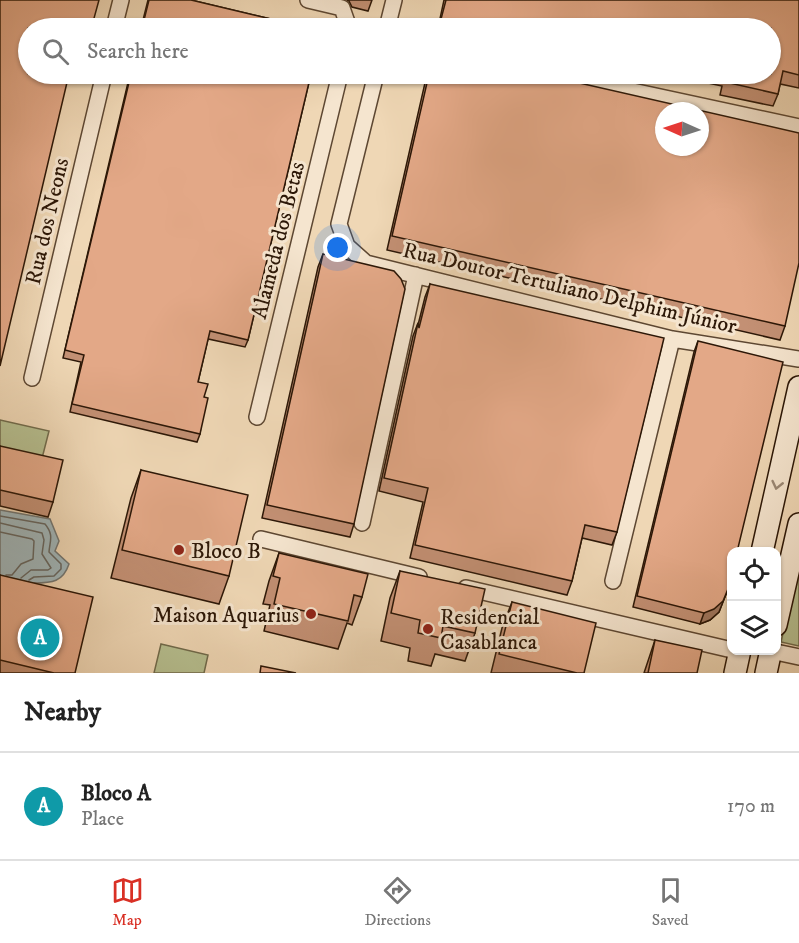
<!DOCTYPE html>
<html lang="en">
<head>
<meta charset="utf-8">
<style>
	body { margin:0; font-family:"IM FELL DW Pica",serif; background:#f2f2f2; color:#222 }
	.controls { position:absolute; right:18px; bottom:18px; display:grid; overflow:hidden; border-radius:12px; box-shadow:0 2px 4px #0004 }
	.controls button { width:54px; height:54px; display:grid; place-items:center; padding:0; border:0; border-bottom:2px solid #e0e0e0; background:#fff; color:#222; font:30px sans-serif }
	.compass { position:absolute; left:655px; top:102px; width:54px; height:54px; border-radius:50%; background:#fff; box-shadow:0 2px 4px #0004; rotate:273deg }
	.you { position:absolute; left:338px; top:248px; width:21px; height:21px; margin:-15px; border:4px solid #fff; border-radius:50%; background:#1a73e8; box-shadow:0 0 0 9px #1a73e833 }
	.badge { display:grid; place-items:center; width:39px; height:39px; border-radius:50%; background:#d93025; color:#fff; font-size:20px; font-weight:700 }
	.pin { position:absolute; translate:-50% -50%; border:3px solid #fff; box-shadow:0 2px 6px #0006 }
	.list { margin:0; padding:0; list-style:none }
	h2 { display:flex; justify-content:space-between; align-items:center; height:78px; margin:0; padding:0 24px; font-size:26px }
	h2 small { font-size:20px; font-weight:400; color:#767676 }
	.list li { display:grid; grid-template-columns:39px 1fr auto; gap:18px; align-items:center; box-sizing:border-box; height:108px; padding:0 24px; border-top:2px solid #e0e0e0 }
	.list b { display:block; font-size:22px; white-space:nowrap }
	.list p { margin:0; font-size:20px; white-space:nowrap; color:#767676 }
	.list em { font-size:20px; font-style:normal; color:#767676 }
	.icon { flex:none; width:33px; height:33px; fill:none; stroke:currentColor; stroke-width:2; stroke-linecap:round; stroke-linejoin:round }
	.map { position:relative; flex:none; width:799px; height:673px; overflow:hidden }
	.search { position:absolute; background:#fff; box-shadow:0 2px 4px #0004; left:18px; right:18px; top:18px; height:66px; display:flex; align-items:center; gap:15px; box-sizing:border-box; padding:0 21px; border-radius:33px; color:#767676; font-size:22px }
	.sheet { height:186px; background:#fff }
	nav { display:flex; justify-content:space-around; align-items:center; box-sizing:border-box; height:84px; border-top:2px solid #e0e0e0; background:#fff; font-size:16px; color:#767676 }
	nav a { display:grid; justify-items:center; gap:3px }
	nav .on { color:#d93025 }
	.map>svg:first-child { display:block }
</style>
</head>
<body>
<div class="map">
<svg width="799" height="673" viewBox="0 0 799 673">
	<rect width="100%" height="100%" fill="#efd7b5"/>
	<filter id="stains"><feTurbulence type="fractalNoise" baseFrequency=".00333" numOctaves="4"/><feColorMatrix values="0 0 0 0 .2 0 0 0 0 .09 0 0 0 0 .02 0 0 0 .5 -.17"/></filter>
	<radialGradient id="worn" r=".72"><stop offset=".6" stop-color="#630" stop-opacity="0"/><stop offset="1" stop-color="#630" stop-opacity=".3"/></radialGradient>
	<path fill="#b6bf90" stroke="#716b4c" stroke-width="1.5" d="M 0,420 L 49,431 L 39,470 L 0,461 Z
		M 799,562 L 799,646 L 781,642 Z
		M 161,644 L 208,655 L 204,673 L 154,673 Z"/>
	<path fill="#a0b6ba" stroke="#727672" stroke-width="1.5" d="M 0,510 L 50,519 L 59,541 L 55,551 L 69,564 C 63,582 52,583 34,583 L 25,596 L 0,597 Z"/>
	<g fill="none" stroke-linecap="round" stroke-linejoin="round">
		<path stroke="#666660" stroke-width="1.5" d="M 0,516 L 45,524 C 54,535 50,540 49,552 L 61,564 L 61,569 L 54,576 L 34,577 L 29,580
			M 0,523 L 42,533 L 44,540 L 42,554 L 51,568 L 48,570 L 31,570 L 21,578
			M 0,532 L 32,539 L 34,541 L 33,559 L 21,564 L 12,575 L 6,575"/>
		<g stroke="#5d4732" stroke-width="18">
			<path id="street" d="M 308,0 L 342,8 L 349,28
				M 114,28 L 121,0
				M 387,28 L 394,0
				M 376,74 L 339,224 L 347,246 L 366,263 L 672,339 L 799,359
				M 554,74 L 799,127
				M 32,378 L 104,74
				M 257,417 L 340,74
				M 362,523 L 416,275
				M 261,539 L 419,577
				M 613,581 L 672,339
				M 466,588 L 732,650
				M 771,651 L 799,657"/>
		</g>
		<g stroke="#2c1707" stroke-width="24">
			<path id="secondary" d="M 762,552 L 799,387
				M 776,625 L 799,524
				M 735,673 L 740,650
				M 766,673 L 771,650"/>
		</g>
		<use href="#street" stroke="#f5e5cf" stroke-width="15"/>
		<use href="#secondary" stroke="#f5e5cf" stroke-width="21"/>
	</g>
	<path fill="#c39074" stroke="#2c1707" stroke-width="1.5" d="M 0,0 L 93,22 L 91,28 L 80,28 Z
		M 148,0 L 191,0 L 309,28 L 141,28 Z
		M 347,0 L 372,0 L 368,11 L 352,7 L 349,1 Z
		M 444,0 L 799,0 L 799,88 L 780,84 L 778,94 L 773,106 L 720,95 L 722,86 L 666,74 L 771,74 L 771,28 L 438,28 Z
		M 130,74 L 311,74 L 248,340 L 245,347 L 208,339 L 198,382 L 204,397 L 200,434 L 197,442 L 70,412 L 81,362 L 63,358 Z
		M 427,74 L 540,74 L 785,326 L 780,340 L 387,250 Z
		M 625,74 L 665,74 L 662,82 Z
		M 323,254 L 354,524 L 350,537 L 262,518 L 318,267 Z
		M 430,284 L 617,532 L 612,545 L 582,538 L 572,581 L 567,595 L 410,558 L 423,502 L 379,491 L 413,336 L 418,323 L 418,325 L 425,297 Z
		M 698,341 L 728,589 L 719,612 L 710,620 L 700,624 L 633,607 L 694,352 Z
		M 0,446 L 53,502 L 48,517 L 0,506 Z
		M 141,470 L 229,576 L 219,604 L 111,578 L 131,498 Z
		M 279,553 L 362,597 L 352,625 L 347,623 L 338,649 L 264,631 L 270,605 L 263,604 L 269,581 Z
		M 400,571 L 475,633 L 465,661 L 435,654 L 431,666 L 408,661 L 410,648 L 381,641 L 390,598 Z
		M 0,575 L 75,673 L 0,673 Z
		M 512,602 L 584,673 L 491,673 L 502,628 Z
		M 655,640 L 697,673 L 644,673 Z"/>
	<path fill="#9f765e" stroke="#2c1707" stroke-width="1.5" d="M 728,589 L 719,612 L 710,620 L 700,624 L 704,613 Z"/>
	<path fill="#e3a887" stroke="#2c1707" stroke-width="1.5" fill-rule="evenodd" d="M 0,0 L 99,0 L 93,22 L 82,20 L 80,28 L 28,28 L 28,74 L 69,74 L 0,366 Z
		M 149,0 L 191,0 L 309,28 L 142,28 Z
		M 446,0 L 799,0 L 799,75 L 783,71 L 778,94 L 725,82 L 727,74 L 726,74 L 771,74 L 771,28 L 539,28 L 500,20 L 498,28 L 484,28 L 441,19 Z
		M 131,74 L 311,74 L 248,340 L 210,331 L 198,382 L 208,384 L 204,397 L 208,398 L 200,434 L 72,404 L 84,355 L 65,350 Z
		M 429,74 L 540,74 L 799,133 L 799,263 L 785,326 L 392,236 ZM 664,111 L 700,111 L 700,147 L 664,147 Z
		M 323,254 L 394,271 L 401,279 L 405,289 L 354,524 L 267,505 Z
		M 430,284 L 664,338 L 617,532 L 585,525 L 572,581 L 415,545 L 428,488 L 384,478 L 418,323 L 419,328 Z
		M 698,341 L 783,362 L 737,552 L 732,552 L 732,575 L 728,589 L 723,601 L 714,609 L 704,613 L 637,596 Z
		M 0,446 L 63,460 L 53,502 L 0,490 Z
		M 141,470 L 248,495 L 229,576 L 122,550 Z
		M 279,553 L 368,574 L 362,597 L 354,595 L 348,621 L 274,604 L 280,578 L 273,576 Z
		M 400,571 L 485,589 L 475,633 L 443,626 L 441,638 L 418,633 L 420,620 L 391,613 Z
		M 0,575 L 93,597 L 75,673 L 54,673 L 0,660 Z
		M 512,602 L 596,623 L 584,673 L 577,673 L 499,654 Z
		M 655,640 L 702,650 L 697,673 L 648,673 Z
		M 261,666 L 296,673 L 260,673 Z"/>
	<defs><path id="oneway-chevron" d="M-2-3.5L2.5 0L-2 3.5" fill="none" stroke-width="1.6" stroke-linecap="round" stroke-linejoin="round" transform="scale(1.5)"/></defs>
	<use stroke="#9b8875" href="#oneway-chevron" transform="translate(777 485) rotate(103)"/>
	<g fill="#8f2418" stroke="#f5e5cf" stroke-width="2">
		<circle cx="179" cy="550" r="6"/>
		<circle cx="311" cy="614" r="6"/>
		<circle cx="428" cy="629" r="6"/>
	</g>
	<g text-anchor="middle" stroke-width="6" stroke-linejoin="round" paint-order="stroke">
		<g font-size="22" fill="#2c1707" stroke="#f5e5cf">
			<text transform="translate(46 221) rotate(-77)" y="8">Rua dos Neons</text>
			<text transform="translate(277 240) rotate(-76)" y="8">Alameda dos Betas</text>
			<text transform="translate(570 287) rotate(13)" y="8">Rua Doutor Tertuliano Delphim Júnior</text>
		</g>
		<g font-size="22" fill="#2c1707" stroke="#f5e5cf" text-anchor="start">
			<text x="191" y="558">Bloco B</text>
			<text x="299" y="622" text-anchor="end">Maison Aquarius</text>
			<text x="440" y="624">Residencial<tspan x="440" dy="25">Casablanca</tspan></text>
		</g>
	</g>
	<rect width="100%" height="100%" filter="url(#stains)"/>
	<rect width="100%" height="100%" fill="url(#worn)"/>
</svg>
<div class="controls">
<button><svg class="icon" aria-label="locate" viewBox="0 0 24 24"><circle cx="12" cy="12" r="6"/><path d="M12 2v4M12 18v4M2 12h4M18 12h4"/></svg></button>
<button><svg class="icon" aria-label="layers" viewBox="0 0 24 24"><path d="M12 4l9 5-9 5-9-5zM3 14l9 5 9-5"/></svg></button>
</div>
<svg class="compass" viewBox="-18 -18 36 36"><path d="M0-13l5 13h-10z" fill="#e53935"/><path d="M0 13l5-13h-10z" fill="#767676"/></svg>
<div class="you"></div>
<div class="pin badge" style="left:40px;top:638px;background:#0f9aa8">A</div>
<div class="search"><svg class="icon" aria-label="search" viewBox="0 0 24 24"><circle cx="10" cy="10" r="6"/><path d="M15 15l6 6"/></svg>Search here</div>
</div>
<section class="sheet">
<h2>Nearby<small></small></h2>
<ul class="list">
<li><span class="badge" style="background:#0f9aa8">A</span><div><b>Bloco A</b><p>Place</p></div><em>170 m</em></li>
</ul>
</section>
<nav>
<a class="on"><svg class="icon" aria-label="map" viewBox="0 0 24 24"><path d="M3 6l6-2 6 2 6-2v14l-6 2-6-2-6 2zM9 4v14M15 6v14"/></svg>Map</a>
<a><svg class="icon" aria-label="directions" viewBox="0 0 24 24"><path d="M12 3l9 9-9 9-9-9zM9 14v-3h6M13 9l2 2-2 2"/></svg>Directions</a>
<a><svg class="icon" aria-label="saved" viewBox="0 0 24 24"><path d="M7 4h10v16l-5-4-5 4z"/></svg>Saved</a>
</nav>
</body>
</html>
